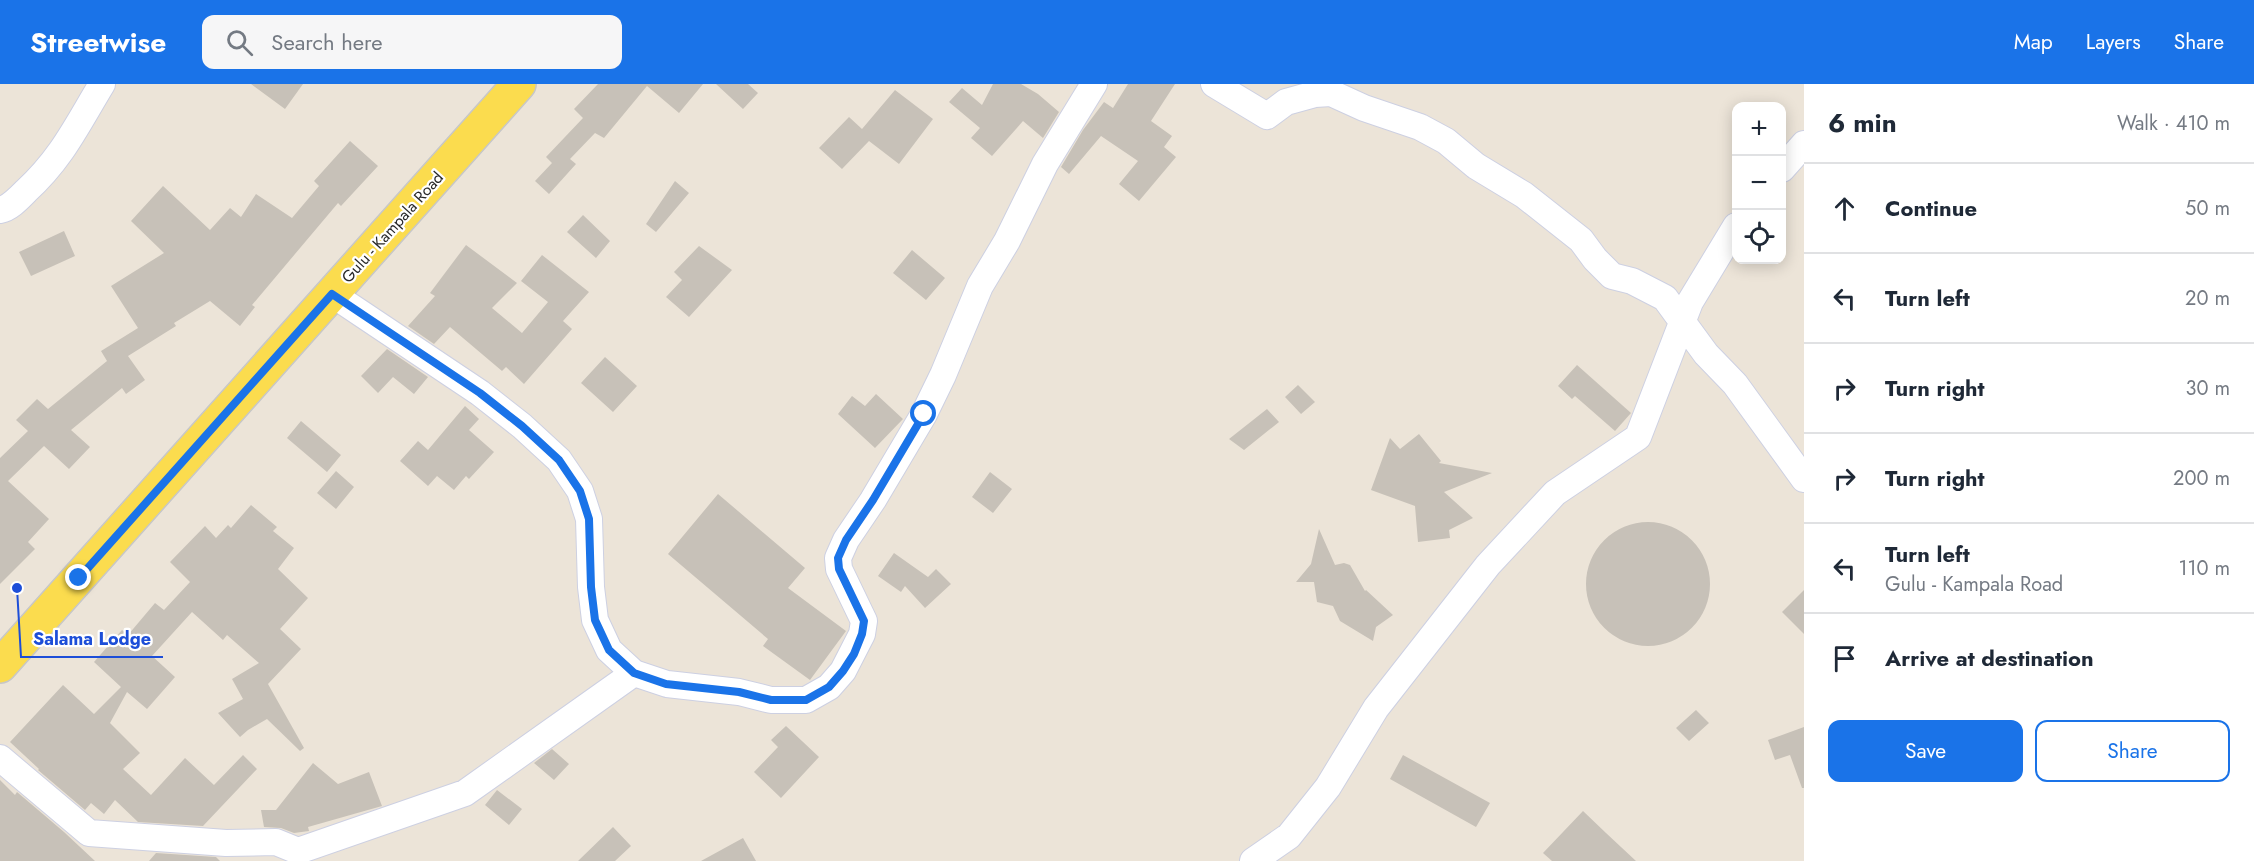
<!DOCTYPE html>
<html lang="en">
<head>
<meta charset="utf-8">
<style>
	body { margin:0; font-family:Jost,sans-serif; background:#f6f6f7; color:#1f2937 }
	.controls { position:absolute; right:18px; top:18px; display:grid; overflow:hidden; border-radius:12px; box-shadow:0 3px 15px #0003 }
	.controls button { width:54px; height:54px; display:grid; place-items:center; padding:0; border:0; border-bottom:2px solid #e0e1e3; background:#fff; color:#1f2937; font:30px sans-serif }
	.stop { position:absolute; width:18px; height:18px; margin:-14px; border:4px solid #1a73e8; border-radius:50%; background:#fff }
	.stop.end { background:#1a73e8; border-color:#fff; box-shadow:0 2px 6px #0008 }
	.list { margin:0; padding:0; list-style:none }
	h2 { display:flex; justify-content:space-between; align-items:center; height:78px; margin:0; padding:0 24px; font-size:26px }
	h2 small { font-size:20px; font-weight:400; color:#747a83 }
	.list li { display:grid; grid-template-columns:39px 1fr auto; gap:18px; align-items:center; box-sizing:border-box; height:90px; padding:0 24px; border-top:2px solid #e0e1e3 }
	.list b { display:block; font-size:22px; white-space:nowrap }
	.list p { margin:0; font-size:20px; white-space:nowrap; color:#747a83 }
	.list em { font-size:20px; font-style:normal; color:#747a83 }
	.actions { display:flex; gap:12px; padding:18px 24px }
	.actions a { flex:1; padding:14px 0; border:2px solid #1a73e8; border-radius:12px; text-align:center; font-size:21px; color:#1a73e8 }
	.actions .main { background:#1a73e8; color:#fff }
	.icon { flex:none; width:33px; height:33px; fill:none; stroke:currentColor; stroke-width:2; stroke-linecap:round; stroke-linejoin:round }
	.map { position:relative; flex:none; width:1804px; height:777px; overflow:hidden }
	header { display:flex; align-items:center; gap:36px; box-sizing:border-box; height:84px; padding:0 30px; background:#1a73e8; color:#fff }
	header strong { font-size:28px }
	nav { display:flex; gap:33px; margin-inline-start:auto; font-size:21px }
	.search { width:420px; height:54px; background:#f6f6f7; display:flex; align-items:center; gap:15px; box-sizing:border-box; padding:0 21px; border-radius:12px; color:#747a83; font-size:22px }
	main { display:flex }
	aside { flex:1; background:#fff }
	.map>svg:first-child { display:block }
</style>
</head>
<body>
<header>
<strong>Streetwise</strong>
<div class="search"><svg class="icon" aria-label="search" viewBox="0 0 24 24"><circle cx="10" cy="10" r="6"/><path d="M15 15l6 6"/></svg>Search here</div>
<nav><a>Map</a><a>Layers</a><a>Share</a></nav>
</header>
<main>
<div class="map">
<svg width="1804" height="777" viewBox="0 0 1804 777">
	<rect width="100%" height="100%" fill="#ece4d8"/>
	<path fill="#c7c1b8" d="M 251,0 L 303,0 L 285,25 Z
		M 598,0 L 703,0 L 679,29 L 647,2 L 604,54 L 595,49 L 570,75 L 576,80 L 549,110 L 535,97 L 552,79 L 546,73 L 583,34 L 574,25 Z
		M 716,0 L 748,0 L 758,9 L 743,25 Z
		M 993,0 L 1021,0 L 1038,10 L 1059,28 L 1043,54 L 1023,37 L 992,72 L 971,54 L 980,44 L 949,18 L 962,4 L 982,21 Z
		M 1128,0 L 1175,0 L 1151,37 L 1172,52 L 1164,63 L 1176,73 L 1139,117 L 1119,100 L 1138,77 L 1101,52 L 1069,90 L 1061,83 L 1083,46 L 1104,18 L 1113,24 Z
		M 895,6 L 933,35 L 899,80 L 869,57 L 842,85 L 819,64 L 849,33 L 862,45 Z
		M 350,57 L 378,82 L 341,122 L 338,119 L 252,221 L 255,223 L 240,242 L 210,217 L 174,239 L 176,242 L 128,272 L 145,296 L 126,310 L 122,304 L 71,346 L 90,363 L 69,385 L 44,362 L 8,397 L 49,435 L 28,458 L 35,465 L 0,500 L 0,374 L 28,347 L 16,336 L 37,315 L 48,325 L 107,277 L 101,267 L 138,244 L 111,202 L 164,169 L 131,137 L 163,102 L 210,146 L 230,124 L 241,133 L 256,110 L 292,134 L 319,102 L 314,97 Z
		M 675,97 L 689,109 L 656,148 L 646,140 Z
		M 583,131 L 610,157 L 596,174 L 567,148 Z
		M 64,147 L 75,172 L 31,192 L 19,168 Z
		M 466,161 L 517,199 L 492,224 L 522,249 L 548,218 L 521,197 L 542,171 L 589,208 L 563,237 L 572,245 L 524,300 L 506,283 L 502,287 L 450,243 L 434,260 L 408,242 L 435,212 L 430,209 Z
		M 699,162 L 732,186 L 689,233 L 666,213 L 682,196 L 674,188 Z
		M 912,166 L 945,194 L 926,216 L 893,189 Z
		M 387,265 L 428,293 L 414,310 L 393,293 L 378,309 L 361,292 Z
		M 605,273 L 637,302 L 613,328 L 581,299 Z
		M 1577,281 L 1631,329 L 1615,347 L 1575,312 L 1572,315 L 1558,302 Z
		M 1298,301 L 1315,318 L 1301,330 L 1285,313 Z
		M 876,310 L 903,335 L 875,364 L 838,330 L 852,312 L 865,322 Z
		M 465,322 L 479,335 L 469,346 L 494,368 L 469,395 L 466,392 L 454,406 L 437,392 L 428,402 L 400,377 L 418,357 L 428,366 Z
		M 1267,325 L 1279,338 L 1244,366 L 1229,355 Z
		M 301,337 L 341,371 L 327,388 L 287,354 Z
		M 1419,350 L 1441,377 L 1439,379 L 1492,389 L 1444,408 L 1473,434 L 1449,446 L 1450,454 L 1418,458 L 1415,422 L 1371,406 L 1390,354 L 1400,365 Z
		M 336,387 L 354,403 L 336,425 L 317,409 Z
		M 990,388 L 1012,405 L 993,429 L 972,413 Z
		M 718,410 L 805,484 L 788,504 L 846,547 L 810,596 L 763,562 L 768,555 L 668,470 Z
		M 251,421 L 277,443 L 273,447 L 294,464 L 278,485 L 308,514 L 280,545 L 301,565 L 268,600 L 304,664 L 300,667 L 267,635 L 248,646 L 240,653 L 218,629 L 243,615 L 232,595 L 259,579 L 227,551 L 223,556 L 192,528 L 152,572 L 175,593 L 147,625 L 127,608 L 110,639 L 140,669 L 123,685 L 151,711 L 185,674 L 214,701 L 243,671 L 257,685 L 203,742 L 138,738 L 115,716 L 104,730 L 91,719 L 85,726 L 38,686 L 39,685 L 10,658 L 63,601 L 94,630 L 121,603 L 94,578 L 122,546 L 128,551 L 155,519 L 164,526 L 190,498 L 170,478 L 205,442 L 216,454 L 228,441 L 231,444 Z
		M1586 500a62 62 0 1 1 124 0a62 62 0 1 1-124 0Z
		M 1319,445 L 1335,481 L 1344,479 L 1350,481 L 1365,507 L 1366,506 L 1393,531 L 1376,543 L 1373,557 L 1340,537 L 1333,522 L 1317,518 L 1314,498 L 1296,498 L 1311,480 Z
		M 894,469 L 928,493 L 936,485 L 951,500 L 925,524 L 905,502 L 901,508 L 878,492 Z
		M 1804,506 L 1804,550 L 1782,528 Z
		M 1696,626 L 1709,639 L 1689,657 L 1676,644 Z
		M 786,642 L 819,673 L 781,714 L 754,688 L 778,663 L 771,656 Z
		M 1804,643 L 1804,704 L 1802,704 L 1790,671 L 1775,676 L 1768,656 Z
		M 552,665 L 569,680 L 554,696 L 534,679 Z
		M 1403,671 L 1490,719 L 1476,743 L 1390,695 Z
		M 313,679 L 338,700 L 369,688 L 382,722 L 308,743 L 309,747 L 294,749 L 281,744 L 264,743 L 261,726 L 276,726 Z
		M 0,696 L 15,711 L 17,708 L 64,748 L 95,777 L 0,777 Z
		M 497,706 L 522,725 L 509,741 L 485,721 Z
		M 1583,727 L 1606,749 L 1636,777 L 1552,777 L 1543,769 Z
		M 613,743 L 631,762 L 615,777 L 578,777 Z
		M 743,754 L 756,777 L 701,777 Z
		M 156,769 L 216,773 L 220,777 L 149,777 Z"/>
	<g fill="none" stroke-linecap="round" stroke-linejoin="round">
		<g stroke="#cdd0e2" stroke-width="28">
			<path id="minor" d="M 1214,0 L 1267,32 L 1286,18 L 1315,10 L 1331,9 L 1364,24 L 1420,43 L 1446,57 L 1476,82 L 1524,111 L 1581,156 L 1595,175 L 1612,192 L 1632,197 L 1665,214 L 1706,270 L 1735,300 L 1804,395
				M 1782,85 L 1804,60
				M 0,126 C 10,124 19,114 26,107 C 62,74 77,41 102,0
				M 332,210 L 480,309 L 522,342 L 559,376 L 580,407 L 589,435 L 591,503 L 595,536 L 609,566 L 634,589 L 667,600 L 739,608 L 771,616 L 806,616 L 829,603 L 843,587 L 862,550 L 864,537 L 839,485 L 838,474 L 846,456 L 873,416 L 924,330 L 943,291 L 980,202 L 1007,157 L 1045,80 L 1094,0
				M 0,674 L 89,749 L 226,759 L 276,758 L 298,767 L 465,709 L 634,589
				M 1253,777 L 1289,752 L 1328,703 L 1376,624 L 1488,481 L 1555,409 L 1638,353 L 1690,218 L 1736,142"/>
		</g>
		<g stroke="#c7c7c7" stroke-width="36">
			<path id="major" d="M 0,582 L 519,0"/>
		</g>
		<use href="#minor" stroke="#fff" stroke-width="26"/>
		<use href="#major" stroke="#fbdc4e" stroke-width="33"/>
	</g>
	<g fill="none" stroke-linecap="round" stroke-linejoin="round">
		<path stroke="#1a73e8" stroke-width="8" d="M 79,494 L 332,210 L 480,309 L 522,342 L 559,376 L 580,407 L 589,435 L 591,503 L 595,536 L 609,566 L 634,589 L 666,600 L 739,608 L 771,616 L 806,616 L 829,603 L 843,587 L 854,570 L 862,550 L 864,537 L 839,485 L 838,474 L 846,456 L 873,416 L 924,330"/>
	</g>
	<g text-anchor="middle" stroke-width="4.5" stroke-linejoin="round" paint-order="stroke">
		<g font-size="16" fill="#282828" stroke="#fff">
			<text transform="translate(392 143) rotate(-48)" y="6">Gulu - Kampala Road</text>
		</g>
	</g>
	<path fill="none" stroke="#1d4ed8" stroke-width="2" d="M17 504L21 573H163"/>
	<circle fill="#1d4ed8" stroke="#fff" stroke-width="2" cx="17" cy="504" r="6"/>
	<g font-size="18" text-anchor="middle" font-weight="bold" fill="#1d4ed8" stroke="#fff" stroke-width="4.5" stroke-linejoin="round" paint-order="stroke">
		<text x="92" y="561">Salama Lodge</text>
	</g>
</svg>
<div class="controls">
<button>+</button>
<button>−</button>
<button><svg class="icon" aria-label="locate" viewBox="0 0 24 24"><circle cx="12" cy="12" r="6"/><path d="M12 2v4M12 18v4M2 12h4M18 12h4"/></svg></button>
</div>
<div class="stop" style="left:924px;top:330px"></div>
<div class="stop end" style="left:79px;top:494px"></div>
</div>
<aside>
<h2>6 min<small>Walk · 410 m</small></h2>
<ul class="list">
<li><svg class="icon" aria-label="ahead" viewBox="0 0 24 24"><path d="M12 20V5M6 11l6-6 6 6"/></svg><div><b>Continue</b></div><em>50 m</em></li>
<li><svg class="icon" aria-label="left" viewBox="0 0 24 24"><path d="M17 20v-9H6M10 6l-5 5 5 5"/></svg><div><b>Turn left</b></div><em>20 m</em></li>
<li><svg class="icon" aria-label="right" viewBox="0 0 24 24"><path d="M7 20v-9h11M14 6l5 5-5 5"/></svg><div><b>Turn right</b></div><em>30 m</em></li>
<li><svg class="icon" aria-label="right" viewBox="0 0 24 24"><path d="M7 20v-9h11M14 6l5 5-5 5"/></svg><div><b>Turn right</b></div><em>200 m</em></li>
<li><svg class="icon" aria-label="left" viewBox="0 0 24 24"><path d="M17 20v-9H6M10 6l-5 5 5 5"/></svg><div><b>Turn left</b><p>Gulu - Kampala Road</p></div><em>110 m</em></li>
<li><svg class="icon" aria-label="arrive" viewBox="0 0 24 24"><path d="M6 21V4h12l-3 4 3 4H6"/></svg><div><b>Arrive at destination</b></div></li>
</ul>
<div class="actions"><a class="main">Save</a><a>Share</a></div>
</aside>
</main>
</body>
</html>
